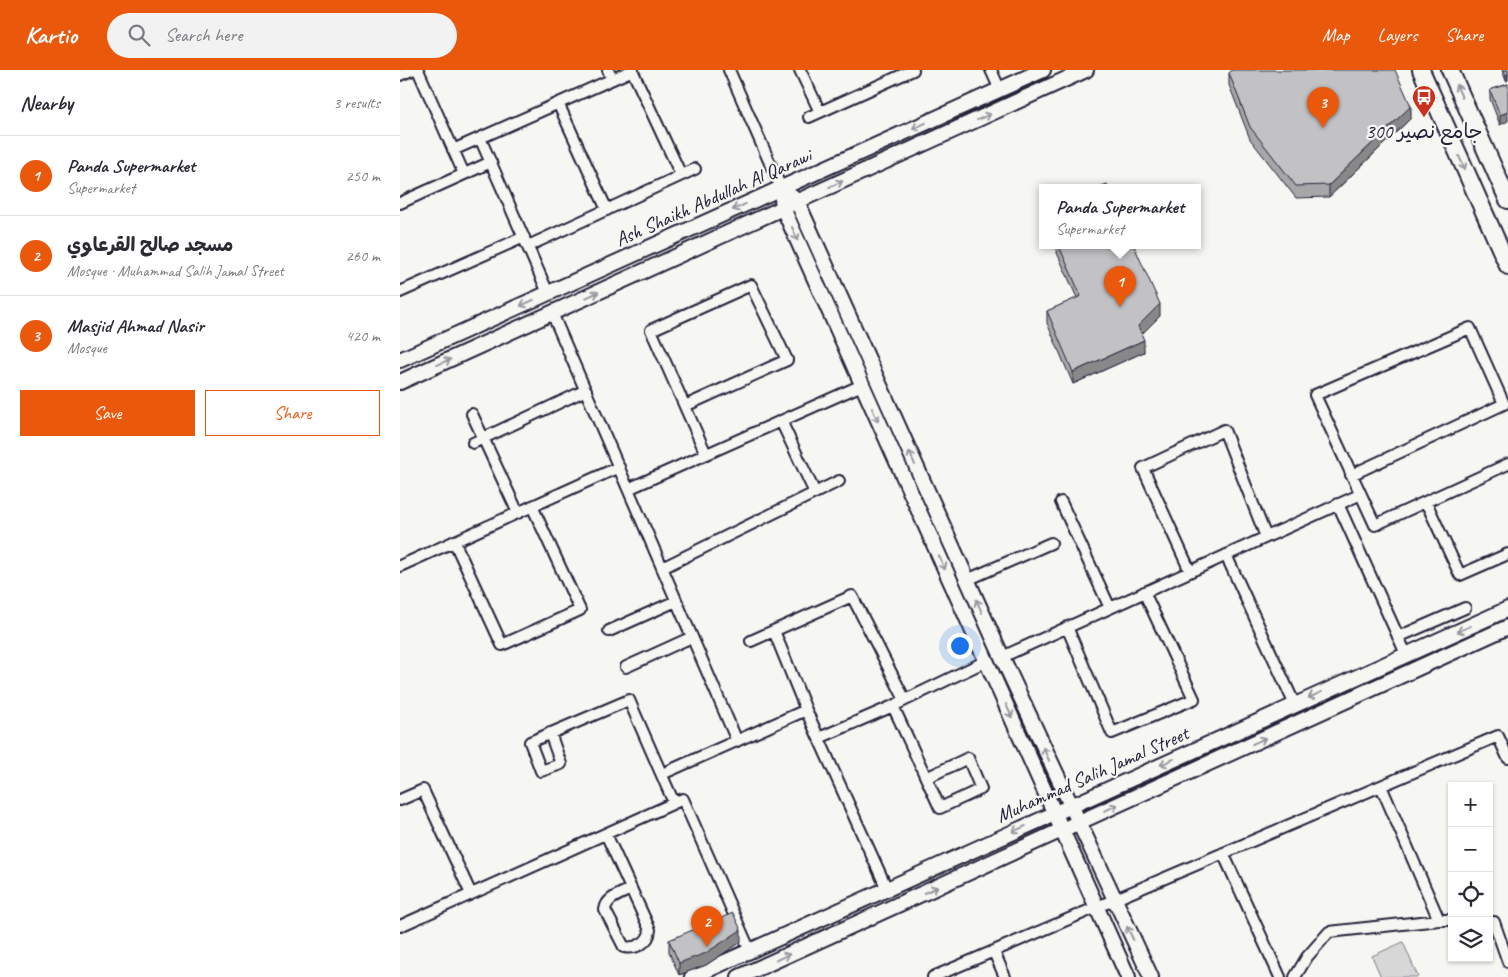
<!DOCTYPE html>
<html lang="en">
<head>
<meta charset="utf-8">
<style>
	body { margin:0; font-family:Caveat,"Playpen Sans Arabic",sans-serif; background:#f2f2f3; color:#2b2b33 }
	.controls { position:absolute; right:15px; bottom:15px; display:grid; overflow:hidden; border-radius:0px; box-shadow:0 1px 4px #0004 }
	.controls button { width:45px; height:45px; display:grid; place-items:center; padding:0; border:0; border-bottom:1px solid #e1e1e2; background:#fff; color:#2b2b33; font:25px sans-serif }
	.you { position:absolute; left:559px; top:575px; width:18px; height:18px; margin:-12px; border:4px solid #fff; border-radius:50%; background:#1a73e8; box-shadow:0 0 0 8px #1a73e833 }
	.badge { display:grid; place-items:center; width:32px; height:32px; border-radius:50%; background:#ea580c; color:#fff; font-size:16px; font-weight:700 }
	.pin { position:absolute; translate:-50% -41px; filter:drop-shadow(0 1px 2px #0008) }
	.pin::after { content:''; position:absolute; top:26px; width:18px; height:15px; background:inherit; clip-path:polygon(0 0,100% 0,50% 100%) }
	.popup { position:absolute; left:639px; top:114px; width:162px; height:65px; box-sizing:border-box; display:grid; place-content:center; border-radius:0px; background:#fff; filter:drop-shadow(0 1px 4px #0005); font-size:16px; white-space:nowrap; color:#7c7c81 }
	.popup b { font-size:19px; color:#2b2b33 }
	.popup::after { content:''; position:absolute; left:50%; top:100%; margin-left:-10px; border:10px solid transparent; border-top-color:#fff }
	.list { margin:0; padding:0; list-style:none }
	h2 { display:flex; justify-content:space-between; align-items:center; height:65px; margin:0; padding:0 20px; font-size:21px }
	h2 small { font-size:16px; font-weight:400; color:#7c7c81 }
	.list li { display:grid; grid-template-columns:32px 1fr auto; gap:15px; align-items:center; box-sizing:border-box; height:80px; padding:0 20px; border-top:1px solid #e1e1e2 }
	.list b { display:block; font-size:19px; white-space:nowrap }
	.list p { margin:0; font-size:16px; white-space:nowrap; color:#7c7c81 }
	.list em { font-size:16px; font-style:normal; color:#7c7c81 }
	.actions { display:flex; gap:10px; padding:15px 20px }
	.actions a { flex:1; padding:11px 0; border:1px solid #ea580c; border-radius:0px; text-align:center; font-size:18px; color:#ea580c }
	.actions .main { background:#ea580c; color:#fff }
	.icon { flex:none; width:28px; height:28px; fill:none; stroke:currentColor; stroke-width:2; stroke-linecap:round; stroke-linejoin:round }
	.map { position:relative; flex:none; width:1108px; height:907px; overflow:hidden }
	header { display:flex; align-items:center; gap:30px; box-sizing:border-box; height:70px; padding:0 25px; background:#ea580c; color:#fff }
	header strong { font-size:24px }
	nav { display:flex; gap:28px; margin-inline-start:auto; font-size:18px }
	.search { width:350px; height:45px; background:#f2f2f3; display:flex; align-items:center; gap:12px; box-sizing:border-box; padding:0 18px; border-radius:28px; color:#7c7c81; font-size:19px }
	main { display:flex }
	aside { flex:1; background:#fff }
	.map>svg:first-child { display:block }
</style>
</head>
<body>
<header>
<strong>Kartio</strong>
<div class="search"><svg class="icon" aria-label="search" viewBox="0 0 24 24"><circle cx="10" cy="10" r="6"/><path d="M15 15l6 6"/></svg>Search here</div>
<nav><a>Map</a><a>Layers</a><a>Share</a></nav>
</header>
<main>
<aside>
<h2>Nearby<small>3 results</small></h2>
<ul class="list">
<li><span class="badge">1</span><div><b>Panda Supermarket</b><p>Supermarket</p></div><em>250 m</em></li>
<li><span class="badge">2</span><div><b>مسجد صالح القرعاوي</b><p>Mosque · Muhammad Salih Jamal Street</p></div><em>260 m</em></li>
<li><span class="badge">3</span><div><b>Masjid Ahmad Nasir</b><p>Mosque</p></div><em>420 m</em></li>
</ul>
<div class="actions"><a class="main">Save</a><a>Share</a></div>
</aside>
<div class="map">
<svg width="1108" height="907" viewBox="0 0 1108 907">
	<rect width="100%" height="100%" fill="#f6f6f2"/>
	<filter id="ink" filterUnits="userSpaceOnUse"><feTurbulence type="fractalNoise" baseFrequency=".02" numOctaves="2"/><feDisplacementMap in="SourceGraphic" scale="10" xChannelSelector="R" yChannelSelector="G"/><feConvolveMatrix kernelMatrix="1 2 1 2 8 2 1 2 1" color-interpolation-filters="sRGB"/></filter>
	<g filter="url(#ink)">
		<path fill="#d7d7d7" stroke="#7c7c89" d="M 1003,872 L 1018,907 L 981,907 L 972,886 Z"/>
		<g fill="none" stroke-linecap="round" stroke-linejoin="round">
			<g stroke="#22223b" stroke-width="14">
				<path id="minor" d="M 18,0 L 64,104
					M 208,0 L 212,9
					M 232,0 L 281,105
					M 329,0 L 381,118
					M 400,0 L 420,42
					M 591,0 L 600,20
					M 0,5 L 12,0
					M 158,33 L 207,140
					M 409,47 L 513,0
					M 80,68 L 148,223
					M 53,80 L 233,0
					M 0,133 L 91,92
					M 128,176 L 295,99
					M 0,222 L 124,167
					M 152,243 L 337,671
					M 285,336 L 387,290 L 351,215 L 251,260 L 306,384
					M 72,344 L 118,443
					M 381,351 L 415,423
					M 73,373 L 186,320
					M 951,405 L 1104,334 L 1070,258 L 915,325 L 975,455 L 1108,394
					M 228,419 L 462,315
					M 661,432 L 710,538
					M 1026,432 L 1060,505 L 1108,484
					M 938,434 L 1006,584
					M 54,471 L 102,575 L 180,540 L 132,436
					M 826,485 L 895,635
					M 0,496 L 219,397
					M 262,498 L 439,411
					M 790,501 L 743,398 L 824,360 L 866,467
					M 567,510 L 651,473
					M 667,557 L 712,663 L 794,629 L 744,522
					M 209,561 L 276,531
					M 374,561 L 406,640 L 487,819
					M 998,567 L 1065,538
					M 351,571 L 452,526 L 505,630
					M 602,587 L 959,425
					M 226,597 L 292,567
					M 493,636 L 540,738 L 581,719 L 568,688 L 526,708
					M 150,663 L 161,694 L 141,701 L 130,672 L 229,630 L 274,733
					M 419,668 L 493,636 L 586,591
					M 262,704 L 406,640
					M 981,716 L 1039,850
					M 0,730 L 23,720 L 71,824
					M 206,764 L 250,860 C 249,873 236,879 224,877 L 205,840 C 206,828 221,824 231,819
					M 823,783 L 880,907
					M 1089,852 L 1094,852 L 1108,892
					M 0,856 L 283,729 L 350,881
					M 594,882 L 605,907
					M 533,907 L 1098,666 L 1108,688
					M 895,907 L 907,887 L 929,862 L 1039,850 L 1052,850"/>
			</g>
			<g stroke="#22223b" stroke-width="18">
				<path id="tertiary" d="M 381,118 L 397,131 L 602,587 L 751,907
					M 381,118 L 383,138 L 728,907
					M 0,290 L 643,0
					M 0,312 L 686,0
					M 292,907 L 1108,539
					M 339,907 L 1108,557"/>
			</g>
			<g stroke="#22223b" stroke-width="20">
				<path id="primary" d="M 1021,0 L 1108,196
					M 1050,0 L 1108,130"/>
			</g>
			<use href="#minor" stroke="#f6f6f2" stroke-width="10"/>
			<use href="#tertiary" stroke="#f6f6f2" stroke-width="14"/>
			<use href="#primary" stroke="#f6f6f2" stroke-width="16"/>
		</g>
		<path fill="#a7a7a9" stroke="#22223b" d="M 1102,0 L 1108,0 L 1108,10 L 1106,11 Z
			M 829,3 L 1011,48 L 929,127 L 896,128 L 850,69 L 829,15 Z
			M 1108,14 L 1100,55 L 1090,29 L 1090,20 Z
			M 654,176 L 734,176 L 760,246 L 741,265 L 744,282 L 673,314 L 647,253 L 647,241 L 677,228 Z
			M 269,870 L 341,872 L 306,895 L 279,905 L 269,882 Z"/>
		<path fill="#888889" stroke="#22223b" d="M 1108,4 L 1108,10 L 1106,11 L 1106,5 Z
			M 1011,36 L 1011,48 L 929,127 L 929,115 Z
			M 1108,42 L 1108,51 L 1100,55 L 1100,45 Z
			M 760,234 L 760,246 L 738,268 L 738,256 Z
			M 744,270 L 744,282 L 673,314 L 673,302 Z
			M 341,860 L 341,872 L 306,895 L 279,905 L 279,893 Z"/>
		<path fill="#c2c2c4" stroke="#22223b" d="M 832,0 L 995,0 L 1011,36 L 929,115 L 896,116 L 850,57 L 829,3 Z
			M 1104,0 L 1108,0 L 1108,4 L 1106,5 Z
			M 1108,14 L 1108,42 L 1100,45 L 1090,20 Z
			M 707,114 L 709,118 L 696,118 Z
			M 659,176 L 734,176 L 760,234 L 738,256 L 744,270 L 673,302 L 647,241 L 681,226 Z
			M 333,843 L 341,860 L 306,883 L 279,893 L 269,870 Z"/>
		<defs><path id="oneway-shaft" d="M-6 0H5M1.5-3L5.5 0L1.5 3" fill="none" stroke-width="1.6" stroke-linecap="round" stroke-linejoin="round" transform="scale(1.25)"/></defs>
		<g stroke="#9797a0">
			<use href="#oneway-shaft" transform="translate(1059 21) rotate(-114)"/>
			<use href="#oneway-shaft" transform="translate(584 47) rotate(-24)"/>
			<use href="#oneway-shaft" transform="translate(519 56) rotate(156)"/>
			<use href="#oneway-shaft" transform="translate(1062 93) rotate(66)"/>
			<use href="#oneway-shaft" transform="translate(436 114) rotate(-24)"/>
			<use href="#oneway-shaft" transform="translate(339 137) rotate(156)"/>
			<use href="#oneway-shaft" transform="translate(395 164) rotate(66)"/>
			<use href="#oneway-shaft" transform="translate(192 225) rotate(-24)"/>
			<use href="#oneway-shaft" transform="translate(127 233) rotate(156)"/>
			<use href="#oneway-shaft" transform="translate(44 292) rotate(-24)"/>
			<use href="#oneway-shaft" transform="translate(475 345) rotate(66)"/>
			<use href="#oneway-shaft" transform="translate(512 388) rotate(-114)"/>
			<use href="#oneway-shaft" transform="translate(542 493) rotate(66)"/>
			<use href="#oneway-shaft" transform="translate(579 536) rotate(-114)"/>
			<use href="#oneway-shaft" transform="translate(1064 559) rotate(156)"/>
			<use href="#oneway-shaft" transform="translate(915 625) rotate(156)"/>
			<use href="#oneway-shaft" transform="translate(609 641) rotate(66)"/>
			<use href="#oneway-shaft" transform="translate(859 671) rotate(-25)"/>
			<use href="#oneway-shaft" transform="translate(646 684) rotate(-115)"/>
			<use href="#oneway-shaft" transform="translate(767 692) rotate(156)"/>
			<use href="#oneway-shaft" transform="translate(711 738) rotate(-25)"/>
			<use href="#oneway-shaft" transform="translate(619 759) rotate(156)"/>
			<use href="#oneway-shaft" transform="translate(531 820) rotate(-24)"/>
			<use href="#oneway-shaft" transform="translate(730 863) rotate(-115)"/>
			<use href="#oneway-shaft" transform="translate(383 887) rotate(-24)"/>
		</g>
	</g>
	<defs>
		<g id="bus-pin" transform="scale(1.25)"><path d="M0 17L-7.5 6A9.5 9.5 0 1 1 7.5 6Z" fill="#c8321e" stroke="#f6f6f2"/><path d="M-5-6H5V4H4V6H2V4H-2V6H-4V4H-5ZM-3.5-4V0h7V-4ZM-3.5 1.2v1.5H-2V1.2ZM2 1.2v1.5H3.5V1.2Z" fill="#fff"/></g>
	</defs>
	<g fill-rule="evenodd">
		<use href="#bus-pin" x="1024" y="27"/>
	</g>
	<g text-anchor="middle" stroke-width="4.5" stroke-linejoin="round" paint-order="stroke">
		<g font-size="20" fill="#22223b" stroke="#f6f6f2">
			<text x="1024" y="68">جامع نصير 300</text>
		</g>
		<g font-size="20" fill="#22223b" stroke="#f6f6f2">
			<text transform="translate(313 127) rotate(-24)" y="7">Ash Shaikh Abdullah Al Qarawi</text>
			<text transform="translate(692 704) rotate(-24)" y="7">Muhammad Salih Jamal Street</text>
		</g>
	</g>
</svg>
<div class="controls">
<button>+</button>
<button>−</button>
<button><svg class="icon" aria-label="locate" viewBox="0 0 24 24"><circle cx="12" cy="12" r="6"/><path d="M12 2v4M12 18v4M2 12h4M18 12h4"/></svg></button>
<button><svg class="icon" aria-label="layers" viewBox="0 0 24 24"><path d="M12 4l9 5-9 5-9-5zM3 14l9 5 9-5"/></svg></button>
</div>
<div class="you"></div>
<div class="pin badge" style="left:720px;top:237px">1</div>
<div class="popup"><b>Panda Supermarket</b>Supermarket</div>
<div class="pin badge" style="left:307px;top:877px">2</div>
<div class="pin badge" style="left:923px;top:58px">3</div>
</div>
</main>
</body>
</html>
